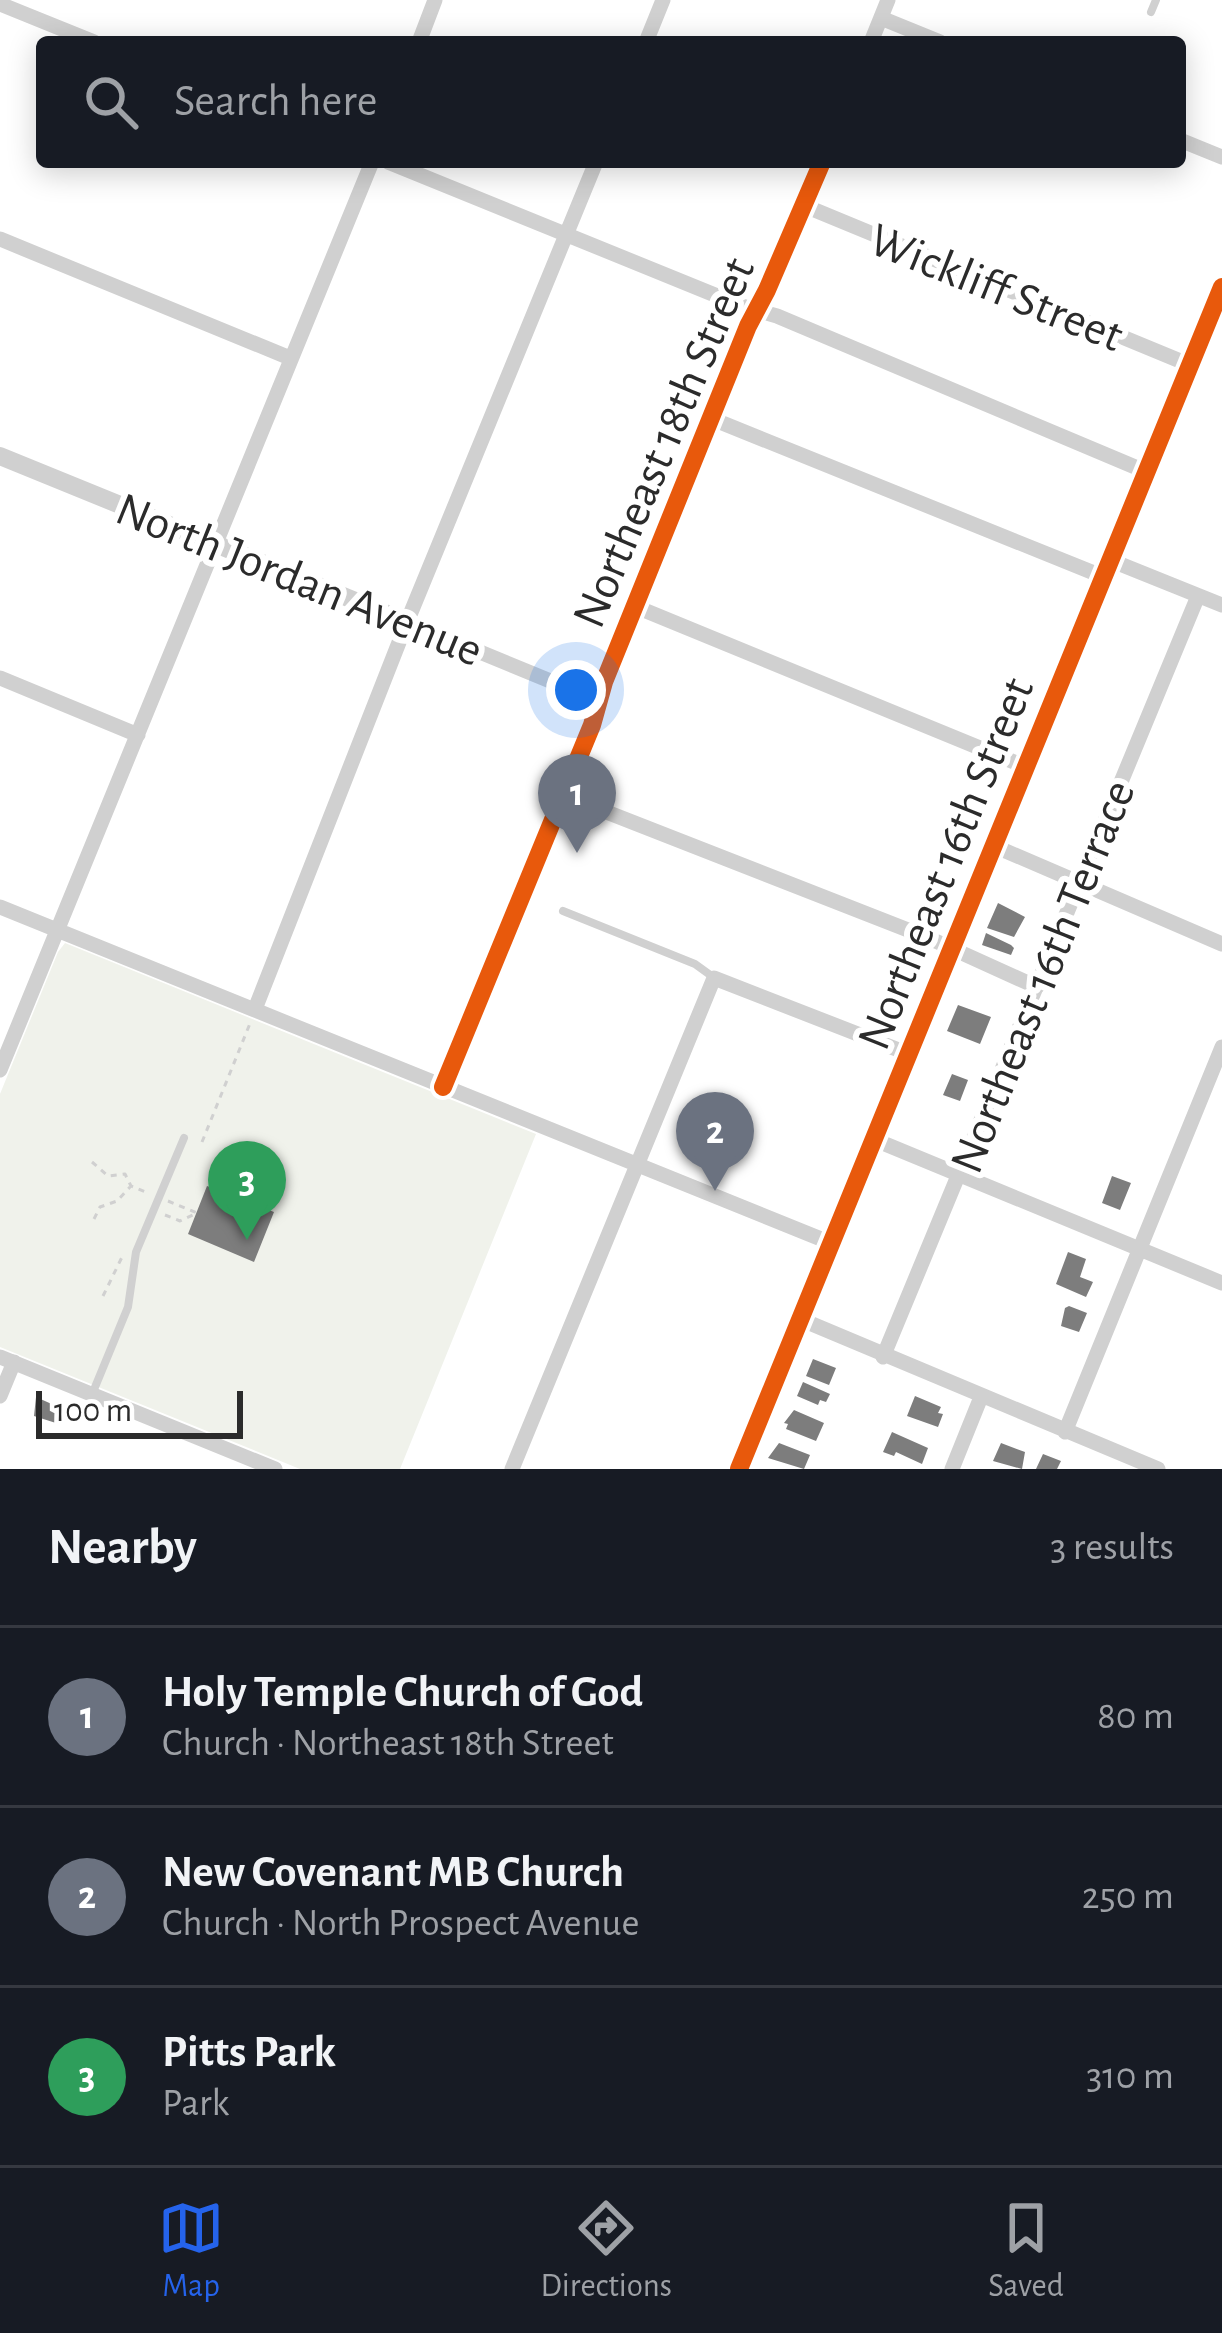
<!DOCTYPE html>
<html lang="en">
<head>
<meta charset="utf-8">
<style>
	body { margin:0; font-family:"Alegreya Sans",sans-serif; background:#20242c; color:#f1f3f6 }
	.scale { position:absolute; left:36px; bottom:30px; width:207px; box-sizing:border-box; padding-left:12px; border:6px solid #2b2b2b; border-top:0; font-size:33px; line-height:42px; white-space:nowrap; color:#2b2b2b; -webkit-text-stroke:9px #fff; paint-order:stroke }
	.you { position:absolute; left:576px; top:690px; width:42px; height:42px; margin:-30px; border:9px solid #fff; border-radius:50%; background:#1a73e8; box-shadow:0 0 0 18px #1a73e833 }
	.badge { display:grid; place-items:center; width:78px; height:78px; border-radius:50%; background:#2563eb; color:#fff; font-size:39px; font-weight:700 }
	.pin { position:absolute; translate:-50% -99px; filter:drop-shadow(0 3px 6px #0008) }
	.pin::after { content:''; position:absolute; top:63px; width:42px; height:36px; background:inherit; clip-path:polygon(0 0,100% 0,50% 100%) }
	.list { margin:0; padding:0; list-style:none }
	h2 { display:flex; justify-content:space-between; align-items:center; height:156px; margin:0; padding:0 48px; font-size:51px }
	h2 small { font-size:39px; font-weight:400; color:#9ea1a6 }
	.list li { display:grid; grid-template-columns:78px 1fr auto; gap:36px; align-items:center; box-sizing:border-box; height:180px; padding:0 48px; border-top:3px solid #363941 }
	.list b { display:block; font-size:45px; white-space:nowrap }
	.list p { margin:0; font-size:39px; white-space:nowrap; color:#9ea1a6 }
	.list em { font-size:39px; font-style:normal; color:#9ea1a6 }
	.icon { flex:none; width:66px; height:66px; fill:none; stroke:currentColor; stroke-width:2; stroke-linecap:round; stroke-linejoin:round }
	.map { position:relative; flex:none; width:1222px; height:1469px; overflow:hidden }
	.search { position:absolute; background:#171b24; box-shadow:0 6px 30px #0003; left:36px; right:36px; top:36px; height:132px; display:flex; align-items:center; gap:30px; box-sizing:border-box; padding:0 42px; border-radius:12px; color:#9ea1a6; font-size:45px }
	.sheet { height:696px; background:#171b24 }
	nav { display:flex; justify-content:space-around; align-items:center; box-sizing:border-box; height:168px; border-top:3px solid #363941; background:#171b24; font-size:33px; color:#9ea1a6 }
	nav a { display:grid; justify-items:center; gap:6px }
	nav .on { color:#2563eb }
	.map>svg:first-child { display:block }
</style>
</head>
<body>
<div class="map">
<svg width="1222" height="1469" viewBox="0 0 1222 1469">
	<rect width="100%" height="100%" fill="#fff"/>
	<path fill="#f0f2eb" d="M 65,943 L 536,1134 L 400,1469 L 300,1469 L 0,1347 L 0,1094 L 58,952 Z"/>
	<path fill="#7d7d7d" d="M 998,903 L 1025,917 L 1014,937 L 987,928 Z
		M 986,933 L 1011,945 L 1014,948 L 1011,955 L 982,945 Z
		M 958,1005 L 991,1017 L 980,1044 L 947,1031 Z
		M 952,1074 L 968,1080 L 960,1101 L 943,1095 Z
		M 1112,1176 L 1131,1183 L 1120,1210 L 1102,1203 Z
		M 207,1186 L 274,1212 L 254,1262 L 188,1234 Z
		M 1068,1252 L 1086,1259 L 1080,1277 L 1093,1282 L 1086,1297 L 1056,1284 Z
		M 1069,1306 L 1087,1313 L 1079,1332 L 1061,1326 L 1065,1308 Z
		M 813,1359 L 836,1368 L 829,1385 L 806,1376 Z
		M 803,1382 L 830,1394 L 826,1402 L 820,1400 L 818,1405 L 797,1396 Z
		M 915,1396 L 941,1407 L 938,1413 L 943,1414 L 938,1427 L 907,1416 Z
		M 36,1397 L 65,1410 L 59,1424 L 34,1416 Z
		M 794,1410 L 824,1423 L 816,1441 L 786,1429 L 788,1424 L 784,1423 Z
		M 892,1432 L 928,1448 L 922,1464 L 896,1452 L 894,1456 L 883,1452 Z
		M 779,1443 L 810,1455 L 804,1469 L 768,1458 Z
		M 1001,1443 L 1025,1452 L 1022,1469 L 993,1461 Z
		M 1043,1454 L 1061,1461 L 1057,1469 L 1036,1469 Z"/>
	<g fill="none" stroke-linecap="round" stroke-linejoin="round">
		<path stroke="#d0d0d0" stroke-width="3" stroke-dasharray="6 6" stroke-linecap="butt" d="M 202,1142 L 251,1021
			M 92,1162 L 108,1176 L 125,1174 L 131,1186 L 148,1193
			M 168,1201 L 197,1213
			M 165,1215 L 180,1221 L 195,1214
			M 94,1219 L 100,1207 L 117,1201 L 130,1187
			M 103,1296 L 124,1253"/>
		<path stroke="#d0d0d0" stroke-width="8" d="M 1151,12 L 1156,0
			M 563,911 L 695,964 L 713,977
			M 93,1392 L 128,1307 L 136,1252 L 184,1138"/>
		<path stroke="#d0d0d0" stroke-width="15" d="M 0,4 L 94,42
			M 881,18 L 940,42
			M 419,42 L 435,0
			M 646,42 L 663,0
			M 871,42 L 888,0
			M 1180,140 L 1222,157
			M 388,162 L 742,306 L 777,316 L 1147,472
			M 805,206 L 1190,365
			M 0,239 L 290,358
			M 710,418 L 1104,577
			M 1110,560 L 1222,605
			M 634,606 L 1026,767
			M 407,622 L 599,701
			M 0,678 L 138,735
			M 563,795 L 931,939 L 1037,987
			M 994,846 L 1222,944
			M 0,907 L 831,1243
			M 255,1009 L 407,622 L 596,162
			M 0,1070 L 372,162
			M 443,1087 L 592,725 L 604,682 L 748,326 L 767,290 L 822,162
			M 873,1139 L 1222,1283
			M 800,1319 L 1158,1469
			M 0,1357 L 275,1469
			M 883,1357 L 1198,596
			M 0,1396 L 14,1362
			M 1065,1432 L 1222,1047
			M 512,1469 L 714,978 L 909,1054
			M 952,1469 L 981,1397"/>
		<path stroke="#d0d0d0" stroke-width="18" d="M 0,456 L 407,622
			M 739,1469 L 1222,287"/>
		<g stroke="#fff" stroke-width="26">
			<path id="cycleway" d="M 443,1087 L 592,725 L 604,682 L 748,326 L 767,290 L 822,162
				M 739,1469 L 1222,287"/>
		</g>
		<use href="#cycleway" stroke="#e8590c" stroke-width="18"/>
	</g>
	<g text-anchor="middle" stroke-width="12" stroke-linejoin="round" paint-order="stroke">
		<g font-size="48" fill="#2b2b2b" stroke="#fff">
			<text transform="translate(997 286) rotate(22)" y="17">Wickliff Street</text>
			<text transform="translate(662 442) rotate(-67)" y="17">Northeast 18th Street</text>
			<text transform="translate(300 578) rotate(22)" y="17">North Jordan Avenue</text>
			<text transform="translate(944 863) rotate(-68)" y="17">Northeast 16th Street</text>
			<text transform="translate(1041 976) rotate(-68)" y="17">Northeast 16th Terrace</text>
		</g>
	</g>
</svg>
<div class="scale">100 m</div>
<div class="you"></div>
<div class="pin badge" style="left:577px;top:853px;background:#6b7280">1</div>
<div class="pin badge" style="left:715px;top:1191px;background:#6b7280">2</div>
<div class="pin badge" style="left:247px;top:1240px;background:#2e9e5b">3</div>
<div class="search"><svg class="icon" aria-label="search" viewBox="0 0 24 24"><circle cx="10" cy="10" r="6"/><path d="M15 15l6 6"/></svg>Search here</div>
</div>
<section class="sheet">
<h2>Nearby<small>3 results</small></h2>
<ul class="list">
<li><span class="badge" style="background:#6b7280">1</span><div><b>Holy Temple Church of God</b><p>Church · Northeast 18th Street</p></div><em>80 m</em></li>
<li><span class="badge" style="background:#6b7280">2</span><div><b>New Covenant MB Church</b><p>Church · North Prospect Avenue</p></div><em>250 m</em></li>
<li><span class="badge" style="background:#2e9e5b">3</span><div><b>Pitts Park</b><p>Park</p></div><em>310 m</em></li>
</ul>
</section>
<nav>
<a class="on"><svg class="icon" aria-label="map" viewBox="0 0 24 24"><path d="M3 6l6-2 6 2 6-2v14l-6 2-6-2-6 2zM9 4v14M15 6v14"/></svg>Map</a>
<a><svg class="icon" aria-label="directions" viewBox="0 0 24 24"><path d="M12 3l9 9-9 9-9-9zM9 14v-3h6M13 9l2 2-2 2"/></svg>Directions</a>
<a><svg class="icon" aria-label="saved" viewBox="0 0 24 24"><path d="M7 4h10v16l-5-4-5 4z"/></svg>Saved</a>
</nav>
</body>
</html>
